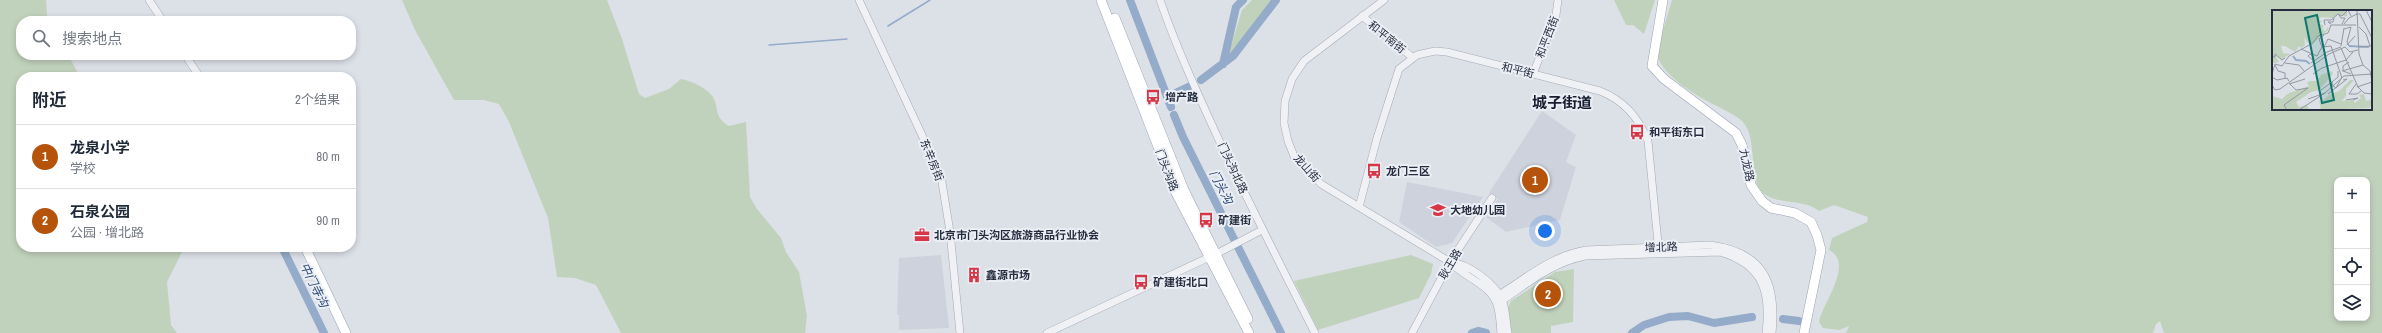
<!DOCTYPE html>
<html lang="zh">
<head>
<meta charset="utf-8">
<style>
	body { margin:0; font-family:"Archivo Narrow","Noto Sans SC",sans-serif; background:#f2f2f3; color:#1f2937 }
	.controls { position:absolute; right:12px; bottom:12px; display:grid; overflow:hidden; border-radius:8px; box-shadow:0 2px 6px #0003 }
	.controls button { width:36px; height:36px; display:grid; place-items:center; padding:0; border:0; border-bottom:1px solid #e0e1e3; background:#fff; color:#1f2937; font:20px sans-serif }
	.you { position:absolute; left:1545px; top:231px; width:14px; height:14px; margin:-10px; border:3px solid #fff; border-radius:50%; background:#1a73e8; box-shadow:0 0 0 6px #1a73e833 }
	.badge { display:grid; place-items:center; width:26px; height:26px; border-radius:50%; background:#b45309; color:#fff; font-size:13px; font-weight:700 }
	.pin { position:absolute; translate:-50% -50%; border:2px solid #fff; box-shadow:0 1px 4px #0006 }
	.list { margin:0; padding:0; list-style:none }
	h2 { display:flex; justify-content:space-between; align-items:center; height:52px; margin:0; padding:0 16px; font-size:17px }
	h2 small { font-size:13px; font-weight:400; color:#747a83 }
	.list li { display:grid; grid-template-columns:26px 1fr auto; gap:12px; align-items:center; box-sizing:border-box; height:64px; padding:0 16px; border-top:1px solid #e0e1e3 }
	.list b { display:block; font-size:15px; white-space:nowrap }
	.list p { margin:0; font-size:13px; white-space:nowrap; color:#747a83 }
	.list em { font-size:13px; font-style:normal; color:#747a83 }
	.icon { flex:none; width:22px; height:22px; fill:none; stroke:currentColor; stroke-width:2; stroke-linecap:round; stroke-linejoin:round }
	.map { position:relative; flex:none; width:2382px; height:333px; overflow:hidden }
	.search { position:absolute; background:#fff; box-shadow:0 2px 6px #0003; left:16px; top:16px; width:340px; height:44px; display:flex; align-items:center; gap:10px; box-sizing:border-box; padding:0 14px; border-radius:16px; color:#747a83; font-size:15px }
	.panel { position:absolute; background:#fff; box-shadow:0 2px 6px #0003; left:16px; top:72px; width:340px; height:180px; border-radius:16px }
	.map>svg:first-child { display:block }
</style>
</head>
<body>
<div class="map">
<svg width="2382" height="333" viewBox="0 0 2382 333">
	<rect width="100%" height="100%" fill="#dce0e7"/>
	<path fill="#ced2dc" d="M 1542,111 L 1576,135 L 1566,162 L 1576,167 L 1560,220 L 1506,232 L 1486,217 L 1498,199 L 1489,193 Z
		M 1407,182 L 1483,197 L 1452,243 L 1436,247 L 1399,222 Z
		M 941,255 L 949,328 L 899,330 L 899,315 L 897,315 L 899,258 Z"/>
	<path fill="#c1d2bc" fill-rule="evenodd" d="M 0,0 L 46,0 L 47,15 L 50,21 L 21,21 L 21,55 L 68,55 L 80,77 L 21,77 L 21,247 L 181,247 L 182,252 L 167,282 L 171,325 L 177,333 L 0,333 Z
		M 402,0 L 607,0 L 622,39 L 639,94 L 645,98 L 669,89 L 681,79 C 692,81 707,88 713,97 C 720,110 713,116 729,126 L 746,122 L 750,197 L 757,209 L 781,238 L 786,252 L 799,272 L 807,316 L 805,333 L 621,333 L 596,285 L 575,278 L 557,277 L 548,218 L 509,122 L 499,104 L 484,100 L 454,100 L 415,30 Z
		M 1252,0 L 1272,0 L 1228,56 L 1242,10 Z
		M 1614,0 L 1655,0 L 1644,34 L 1633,25 L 1626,25 Z
		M 1672,0 L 2382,0 L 2382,333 L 2164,333 L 2160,321 L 2156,324 L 2153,333 L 1846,333 L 1849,326 L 1839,330 L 1823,328 L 1819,322 C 1822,304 1855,263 1829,250 L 1832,238 L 1867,222 L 1868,217 L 1834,205 L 1819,211 C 1803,198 1777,206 1762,192 C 1748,178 1758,139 1743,122 C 1736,115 1726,111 1717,106 C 1695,95 1666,79 1656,54 ZM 2273,11 L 2371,11 L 2371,109 L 2273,109 ZM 2337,180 L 2367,180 L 2367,318 L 2337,318 Z
		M 1411,255 L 1433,264 L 1431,274 L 1419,298 L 1318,330 L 1294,281 Z
		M 1574,269 L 1573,322 L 1551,326 L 1551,333 L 1511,333 L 1508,308 L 1511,301 L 1555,272 Z"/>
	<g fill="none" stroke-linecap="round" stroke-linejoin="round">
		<path stroke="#94abca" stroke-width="1.5" d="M 888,26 L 930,0
			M 769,45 L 847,39"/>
		<path stroke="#94abca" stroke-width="8" d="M 1130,0 L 1171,107
			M 1223,64 L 1236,7 L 1243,0
			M 1201,80 L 1233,56 L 1276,0
			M 1167,97 L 1188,87
			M 1174,115 L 1183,137 L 1281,333
			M 282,247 L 324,333
			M 1783,319 L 1799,321
			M 1472,333 L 1478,331 L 1486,333
			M 1632,333 L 1644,325 L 1669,317 L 1688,316 L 1714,323 L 1752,317"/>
		<g stroke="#a5aab4" stroke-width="8">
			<path id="minor" d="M 149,0 L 163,21
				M 859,0 L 941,176 L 950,232 L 960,333
				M 1160,0 C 1178,52 1201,101 1224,151 C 1254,212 1284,273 1315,333
				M 1384,0 L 1304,61 L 1292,79 L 1285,101 L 1284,123 L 1288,141 L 1294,156 L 1321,184 L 1450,262 C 1463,277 1488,283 1496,302 C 1500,312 1500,323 1501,333
				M 1362,16 L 1412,57
				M 185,55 L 200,77
				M 1533,74 L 1556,15 L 1558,0
				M 1359,207 L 1377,138 L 1399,69 L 1417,55 L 1435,51 L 1447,52 L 1600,91 C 1623,100 1639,118 1648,141 L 1659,253
				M 1450,262 C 1469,264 1493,282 1502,299 C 1506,309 1506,322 1508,333
				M 1494,298 C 1526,279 1548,257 1586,250 L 1710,245 C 1764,252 1777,283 1772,333
				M 1497,304 C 1526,285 1550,263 1585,256 L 1720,252 C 1763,265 1771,291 1766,333
				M 1047,333 L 1216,254 L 1262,230
				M 1412,333 L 1450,262 L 1492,198"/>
		</g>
		<g stroke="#9aa3b4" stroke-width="10">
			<path id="major" d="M 1101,0 L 1176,193 L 1249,333
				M 1663,0 L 1652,66 L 1664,79 L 1736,133 L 1742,145 L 1751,185 L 1762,201 L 1771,208 L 1795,213 L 1811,222 L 1817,235 L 1821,250 L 1804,333
				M 1115,18 L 1184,190 L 1248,319
				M 305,247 L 346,333"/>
		</g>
		<use href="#minor" stroke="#eff1f5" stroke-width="7"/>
		<use href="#major" stroke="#fff" stroke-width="9"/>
	</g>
	<defs>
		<g id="bus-bare" transform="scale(1.2)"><path d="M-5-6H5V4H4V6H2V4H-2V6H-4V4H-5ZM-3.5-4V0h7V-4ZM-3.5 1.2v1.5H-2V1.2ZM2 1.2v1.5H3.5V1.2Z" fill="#d73646" stroke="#ebeff5" stroke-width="2.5" paint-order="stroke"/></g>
		<g id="school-bare" transform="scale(1.2)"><path d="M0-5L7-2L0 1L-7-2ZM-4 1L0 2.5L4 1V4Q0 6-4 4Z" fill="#d73646" stroke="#ebeff5" stroke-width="2.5" paint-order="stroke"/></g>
		<g id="office-bare" transform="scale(1.2)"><path d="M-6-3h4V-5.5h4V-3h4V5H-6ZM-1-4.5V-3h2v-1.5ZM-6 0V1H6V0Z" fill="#d73646" stroke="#ebeff5" stroke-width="2.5" paint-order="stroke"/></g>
		<g id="building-bare" transform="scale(1.2)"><path d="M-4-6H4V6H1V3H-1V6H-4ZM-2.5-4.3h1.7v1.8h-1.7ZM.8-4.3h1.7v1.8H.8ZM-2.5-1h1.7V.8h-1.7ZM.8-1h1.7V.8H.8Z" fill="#d73646" stroke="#ebeff5" stroke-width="2.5" paint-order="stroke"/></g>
	</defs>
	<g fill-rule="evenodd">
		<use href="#bus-bare" x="1153" y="97"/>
		<use href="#bus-bare" x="1637" y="132"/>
		<use href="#bus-bare" x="1374" y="171"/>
		<use href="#school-bare" x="1438" y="210"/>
		<use href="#bus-bare" x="1206" y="220"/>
		<use href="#office-bare" x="922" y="235"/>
		<use href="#building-bare" x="974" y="275"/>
		<use href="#bus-bare" x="1141" y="282"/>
	</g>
	<g text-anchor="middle" stroke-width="4" stroke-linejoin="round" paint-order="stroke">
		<g font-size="11" fill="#252d3e" stroke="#ebeff5">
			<text transform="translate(1387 37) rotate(39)" y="4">和平南街</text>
			<text transform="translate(1547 37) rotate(-69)" y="4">和平西街</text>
			<text transform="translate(1518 70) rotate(14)" y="4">和平街</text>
			<text transform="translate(932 160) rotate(68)" y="4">东辛房街</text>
			<text transform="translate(1747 165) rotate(77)" y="4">九龙路</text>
			<text transform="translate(1233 168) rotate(65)" y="4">门头沟北路</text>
			<text transform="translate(1307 168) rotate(48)" y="4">龙山街</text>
			<text transform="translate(1167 170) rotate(69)" y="4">门头沟路</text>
			<text transform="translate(1661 247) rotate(-2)" y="4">增北路</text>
			<text transform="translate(1450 264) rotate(-59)" y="4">耿王路</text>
		</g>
		<g font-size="11" font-weight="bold" fill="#252d3e" stroke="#ebeff5" text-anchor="start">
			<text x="1165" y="101">增产路</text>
			<text x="1649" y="136">和平街东口</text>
			<text x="1386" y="175">龙门三区</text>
			<text x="1450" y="214">大地幼儿园</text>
			<text x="1218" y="224">矿建街</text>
			<text x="934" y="239">北京市门头沟区旅游商品行业协会</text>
			<text x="986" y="279">鑫源市场</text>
			<text x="1153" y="286">矿建街北口</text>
		</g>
		<g font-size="12" font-style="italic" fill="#2c4975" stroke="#ebeff5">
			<text transform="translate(1221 187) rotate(63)" y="4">门头沟</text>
			<text transform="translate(314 285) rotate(64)" y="4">中门寺沟</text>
		</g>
		<g font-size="15" font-weight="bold" fill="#171e2f" stroke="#ebeff5">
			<text x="1562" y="108">城子街道</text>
		</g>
	</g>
	<g transform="translate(2272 10)">
		<rect width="100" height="100" fill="#dce0e7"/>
		<path d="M 0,0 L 75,0 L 75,7 L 67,4 L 60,8 L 49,7 L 47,9 L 50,12 L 47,13 L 52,16 L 50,18 L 53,21 L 56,17 L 56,20 L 41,33 L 36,33 L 32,27 L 33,35 L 29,38 L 27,36 L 23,42 L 13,36 L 9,36 L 11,43 L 18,44 L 9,50 L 5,45 L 4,47 L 7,52 L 1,53 ZM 60,61 L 61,64 L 47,80 L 39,82 L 24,92 L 27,97 L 35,95 L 37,99 L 0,100 L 0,86 L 10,89 L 15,84 L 37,76 L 35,73 L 37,71 L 45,71 L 49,65 ZM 78,70 L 82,70 L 74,79 L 74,86 L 69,91 L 81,90 L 83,93 L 89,88 L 87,85 L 92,84 L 94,91 L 100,89 L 98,98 L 49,100 L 47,90 L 49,92 L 57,85 L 67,81 Z" fill="#c1d2bc"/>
		<path fill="none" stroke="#94abca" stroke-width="2" d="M 77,36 L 97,37M 21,46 L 24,50 L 34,51 L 38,54"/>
		<path fill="none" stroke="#9398a3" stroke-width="1" d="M 85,0 L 87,44 L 91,55 L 98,61 L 100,71M 94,0 L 100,12M 85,4 L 88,4 L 100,28M 67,5 L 69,8 L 73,8 L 70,14M 59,14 L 56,12 L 61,12 L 62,8M 72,14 L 77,8 L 85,4M 53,15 L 52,10 L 59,10 L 66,4 L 70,6 L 76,0 L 79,6M 87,17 L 94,24 L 98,36M 72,19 L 79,17 L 75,32 L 77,36M 75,35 L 83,26M 69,36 L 72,18M 50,37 L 47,29 L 52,25M 52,37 L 56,29 L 69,34M 86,37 L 100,36M 69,38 L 86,77 L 92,83 L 100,84M 29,39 L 45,46 L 50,37 L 59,36 L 70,68M 0,47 L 3,47 L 3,44 L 10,50 L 13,48M 42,47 L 38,44 L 36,46 L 42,51M 77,52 L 71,56 L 71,61 L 79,64M 13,53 L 27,55 L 33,62M 39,53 L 55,42 L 69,37M 3,55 L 6,61 L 13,63 L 13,69M 70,61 L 91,55M 0,64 L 3,54 L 10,56 L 17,46 L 41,33 L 46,26 L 56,23 L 59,15 L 84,15M 41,64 L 50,58 L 74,50 L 81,42M 0,67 L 5,70 L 15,68 L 17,71M 17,74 L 33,69M 84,74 L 77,84 L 85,84 L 89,81M 0,75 L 3,80 L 8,79 L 57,44 L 73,37 L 78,42 L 86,40M 61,76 L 64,78 L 70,67M 61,76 L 60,72 L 66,67 L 66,61M 85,77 L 100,72M 49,80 L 60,72M 53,83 L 72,66 L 100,64M 56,84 L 75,69 L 71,70M 36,89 L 53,83M 74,90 L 86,88 L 81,90M 15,100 L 12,95 L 36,78 L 24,80 L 18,74M 27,100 L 53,83"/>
		<path fill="#0f766e" fill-opacity="0.15" stroke="#0f766e" stroke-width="2" d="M 45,5 L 62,90 L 50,93 L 33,8 Z"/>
		<rect width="100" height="100" fill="none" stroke="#252d3e" stroke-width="2"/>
	</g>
</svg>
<div class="controls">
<button>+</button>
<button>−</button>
<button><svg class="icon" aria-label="locate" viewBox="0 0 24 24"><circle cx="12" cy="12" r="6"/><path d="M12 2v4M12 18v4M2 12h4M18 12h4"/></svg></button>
<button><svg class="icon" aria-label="layers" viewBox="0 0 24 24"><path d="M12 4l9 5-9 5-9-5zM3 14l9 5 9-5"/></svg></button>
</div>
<div class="you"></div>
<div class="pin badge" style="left:1535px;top:180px">1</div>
<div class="pin badge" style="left:1548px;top:294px">2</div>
<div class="search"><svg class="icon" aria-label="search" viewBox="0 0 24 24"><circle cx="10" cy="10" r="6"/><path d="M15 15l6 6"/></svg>搜索地点</div>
<section class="panel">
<h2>附近<small>2个结果</small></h2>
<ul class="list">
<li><span class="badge">1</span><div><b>龙泉小学</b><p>学校</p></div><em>80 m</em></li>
<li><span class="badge">2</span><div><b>石泉公园</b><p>公园 · 增北路</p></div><em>90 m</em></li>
</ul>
</section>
</div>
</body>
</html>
